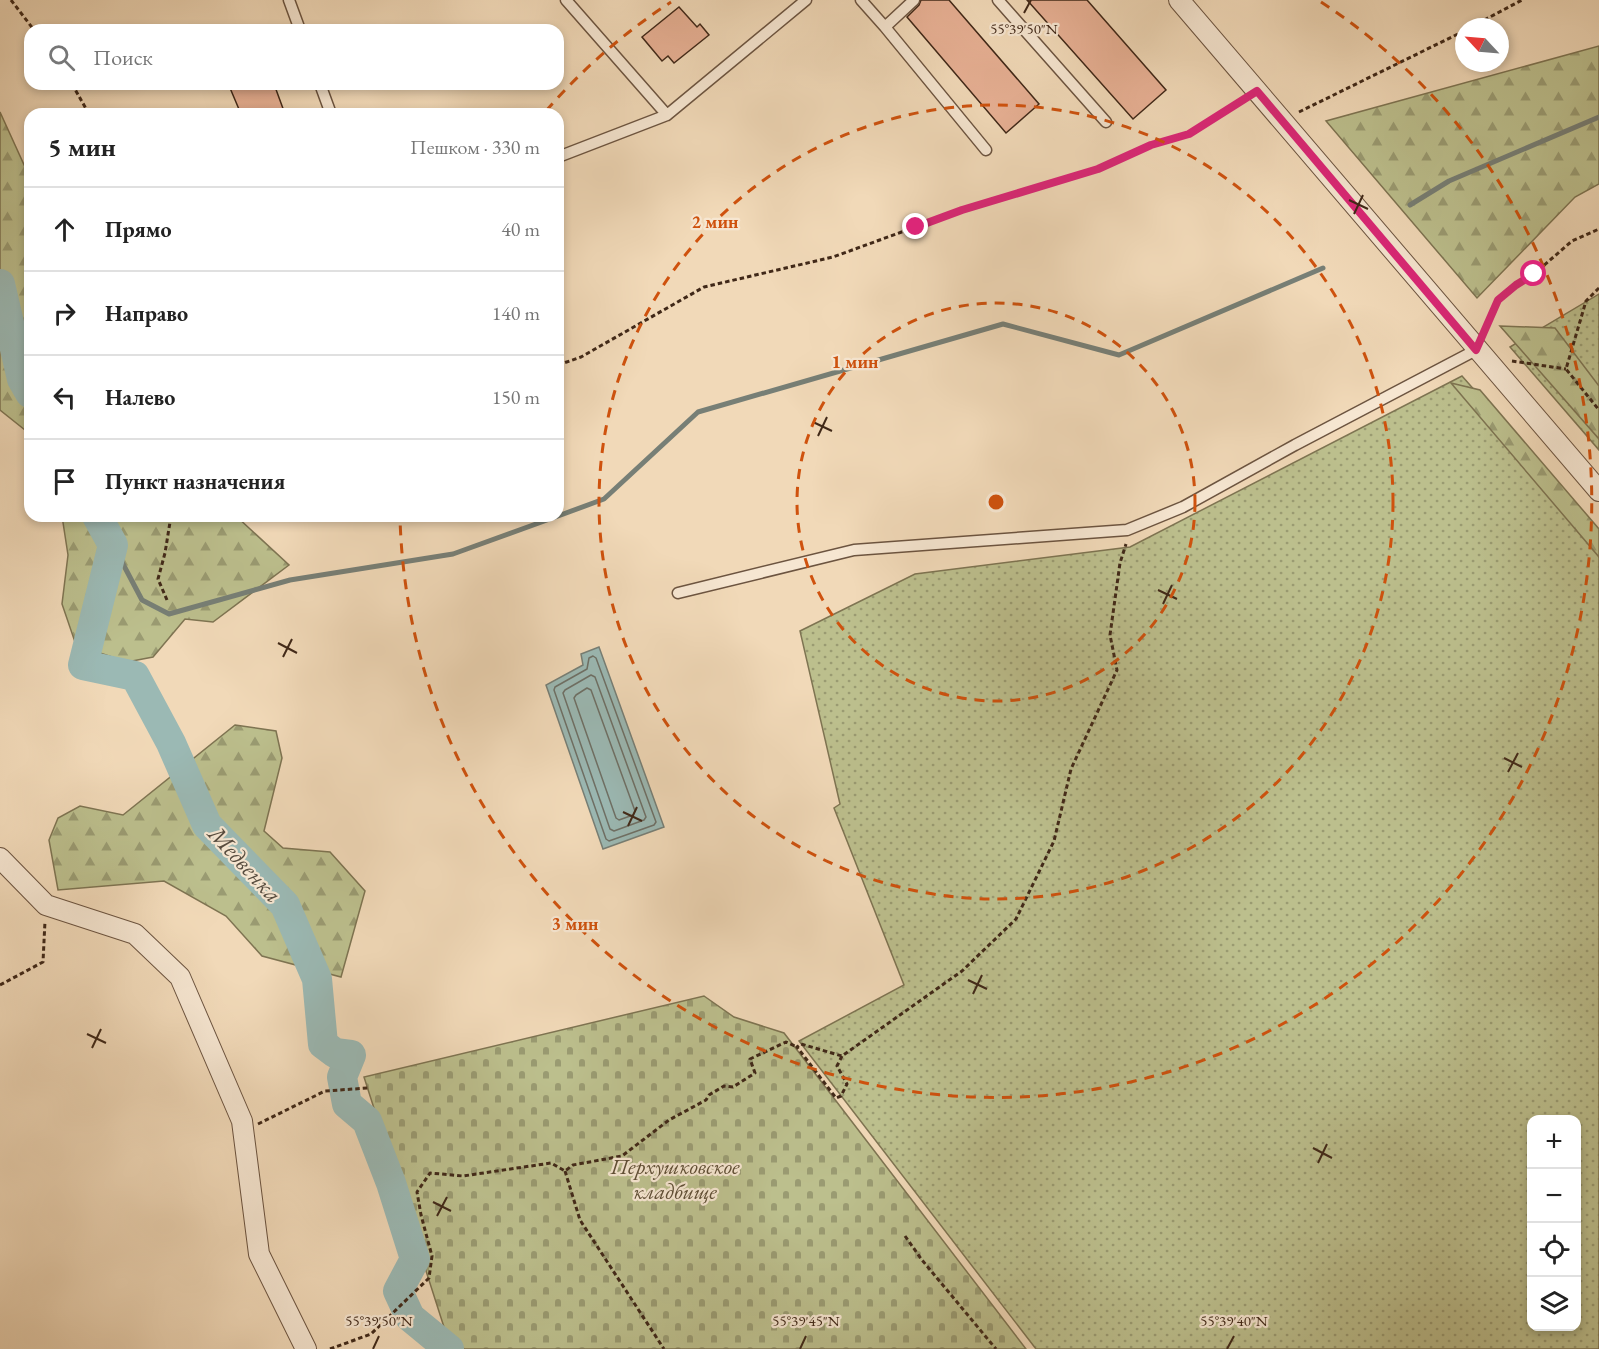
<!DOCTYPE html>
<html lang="ru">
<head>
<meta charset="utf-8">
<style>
	body { margin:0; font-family:"EB Garamond",serif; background:#f6f6f6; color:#222 }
	.controls { position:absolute; right:18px; bottom:18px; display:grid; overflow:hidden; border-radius:12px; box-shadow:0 3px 9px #0003 }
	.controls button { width:54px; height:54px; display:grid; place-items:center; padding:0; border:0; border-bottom:2px solid #e0e0e0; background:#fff; color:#222; font:30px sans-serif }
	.compass { position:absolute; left:1455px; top:18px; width:54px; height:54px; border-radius:50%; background:#fff; box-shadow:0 3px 9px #0003; rotate:296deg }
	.stop { position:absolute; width:18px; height:18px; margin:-14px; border:4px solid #db2777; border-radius:50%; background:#fff }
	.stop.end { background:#db2777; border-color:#fff; box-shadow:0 2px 6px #0008 }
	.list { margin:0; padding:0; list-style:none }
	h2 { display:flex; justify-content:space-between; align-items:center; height:78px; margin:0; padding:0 24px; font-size:26px }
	h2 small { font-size:20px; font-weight:400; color:#767676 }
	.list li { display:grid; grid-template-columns:39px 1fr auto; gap:18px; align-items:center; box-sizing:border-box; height:84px; padding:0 24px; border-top:2px solid #e0e0e0 }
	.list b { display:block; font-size:22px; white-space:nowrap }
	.list em { font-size:20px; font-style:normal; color:#767676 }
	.icon { flex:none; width:33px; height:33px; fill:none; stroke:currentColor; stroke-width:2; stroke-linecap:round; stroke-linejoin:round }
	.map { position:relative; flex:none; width:1599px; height:1349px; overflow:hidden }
	.search { position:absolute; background:#fff; box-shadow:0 3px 9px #0003; left:24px; top:24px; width:540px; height:66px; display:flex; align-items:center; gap:15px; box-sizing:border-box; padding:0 21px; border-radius:18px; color:#767676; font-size:22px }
	.panel { position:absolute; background:#fff; box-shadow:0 3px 9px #0003; left:24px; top:108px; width:540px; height:414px; border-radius:18px }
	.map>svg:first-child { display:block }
</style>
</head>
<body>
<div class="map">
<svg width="1599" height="1349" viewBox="0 0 1599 1349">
	<defs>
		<pattern id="grass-dots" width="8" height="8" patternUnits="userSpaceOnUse" patternTransform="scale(1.5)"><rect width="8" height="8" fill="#bcbf8d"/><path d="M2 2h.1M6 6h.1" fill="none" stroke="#9a9b72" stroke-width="1.8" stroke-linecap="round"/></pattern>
		<pattern id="forest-firs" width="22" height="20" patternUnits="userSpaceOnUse" patternTransform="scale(1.5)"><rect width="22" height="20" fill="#bcbf8d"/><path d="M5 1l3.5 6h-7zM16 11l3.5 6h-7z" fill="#9a9b72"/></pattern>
		<pattern id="cemetery-stones" width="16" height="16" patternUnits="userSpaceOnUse" patternTransform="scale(1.5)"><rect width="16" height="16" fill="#bcbf8d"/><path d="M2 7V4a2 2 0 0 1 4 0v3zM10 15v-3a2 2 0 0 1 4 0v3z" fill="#9a9b72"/></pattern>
	</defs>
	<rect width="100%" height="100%" fill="#f1d9b8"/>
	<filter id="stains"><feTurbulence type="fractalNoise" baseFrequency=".00333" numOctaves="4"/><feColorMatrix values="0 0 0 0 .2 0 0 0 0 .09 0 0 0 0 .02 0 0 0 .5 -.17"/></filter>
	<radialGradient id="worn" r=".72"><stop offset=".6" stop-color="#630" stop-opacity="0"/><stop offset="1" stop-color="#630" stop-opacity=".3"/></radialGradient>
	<path fill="url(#grass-dots)" stroke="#7e7452" stroke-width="1.5" fill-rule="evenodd" d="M 1599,294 L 1599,450 L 1510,347 Z
		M 1462,376 L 1599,531 L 1599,1349 L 1036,1349 L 799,1041 L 904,985 L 834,808 L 840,804 L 800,631 L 915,574 L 1130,547 ZM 1532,1120 L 1576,1120 L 1576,1326 L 1532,1326 Z"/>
	<path fill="url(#forest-firs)" stroke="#7e7452" stroke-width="1.5" d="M 1599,46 L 1599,184 L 1575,197 L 1477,298 L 1326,121 Z
		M 0,112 L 30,178 L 30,434 L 0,410 Z
		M 1500,326 L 1555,328 L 1599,386 L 1599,439 Z
		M 1451,383 L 1480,390 L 1599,529 L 1599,557 Z
		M 62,516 L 236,516 L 289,565 L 213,622 L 185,619 L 153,657 L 127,662 L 76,645 L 62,604 L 68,555 Z
		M 235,725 L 276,731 L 282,758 L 264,831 L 283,848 L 330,852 L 365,891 L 341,977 L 262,956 L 226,916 L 164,881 L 58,890 L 49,840 L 58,818 L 80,806 L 123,815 Z"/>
	<path fill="url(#cemetery-stones)" stroke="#7e7452" stroke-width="1.5" d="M 704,996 L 734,1017 L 784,1033 L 1026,1349 L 451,1349 L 364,1077 Z"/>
	<path fill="#9bb9b4" stroke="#777f76" stroke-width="1.5" d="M 599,647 L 664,827 L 603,849 L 546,685 L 583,665 L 581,654 Z"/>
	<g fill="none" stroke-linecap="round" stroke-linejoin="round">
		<path stroke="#6e7066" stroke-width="1.5" d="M 593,656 L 596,658 L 656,822 L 654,825 L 609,841 L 606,839 L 554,690 L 555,687 L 587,669 L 589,658 Z
			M 591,675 L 595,677 L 646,817 L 644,820 L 614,831 L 610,829 L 563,693 L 565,690 Z
			M 587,688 L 591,690 L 635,811 L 633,815 L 619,820 L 616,818 L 574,698 L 576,695 Z"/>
		<path stroke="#777f76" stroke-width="5" d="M 1410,205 L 1449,181 L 1599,117
			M 558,516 L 604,499 L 698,412 L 1003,324 L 1119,355 L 1323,268
			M 113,545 L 142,600 L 169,614 L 290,580 L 453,554 L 558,516"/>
		<path stroke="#9bb9b4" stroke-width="30" d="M 0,284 L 22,379 L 30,393
			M 97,516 L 113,545 L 83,665 L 135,676 L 171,743 L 207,825 L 285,905 L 317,979 L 323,1044 L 335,1053 L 351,1055 L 342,1077 L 347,1104 L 367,1121 L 391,1183 L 415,1259 L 398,1291 L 410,1317 L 449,1349"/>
	</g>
	<path fill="#e7b094" stroke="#402818" stroke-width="1.5" d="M 921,0 L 949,0 L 1039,104 L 1006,133 L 907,17 L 919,5 Z
		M 1027,0 L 1087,0 L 1166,90 L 1133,119 Z
		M 679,7 L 697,27 L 700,24 L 709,35 L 674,63 L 668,56 L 662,61 L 642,37 Z
		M 240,84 L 274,84 L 285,114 L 241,114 L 230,88 Z"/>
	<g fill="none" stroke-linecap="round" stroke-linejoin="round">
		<g stroke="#6c5440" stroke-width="13">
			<path id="lane" d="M 289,0 L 300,30
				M 566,0 L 667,115
				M 861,0 L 885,27 L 914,0
				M 998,0 L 1106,122
				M 885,27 L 986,150
				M 320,84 L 331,114
				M 558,157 L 667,115 L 806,0
				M 678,593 L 854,550 L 1127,530 L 1183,507 L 1295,445 L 1476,350"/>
		</g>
		<g stroke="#6c5440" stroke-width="22">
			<path id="street" d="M 1179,0 L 1599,491
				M 0,858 L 46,905 L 135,934 L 180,977 L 242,1121 L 259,1254 L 306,1349"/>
		</g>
		<path stroke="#402818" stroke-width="3" stroke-dasharray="4.5 3" stroke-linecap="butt" d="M 11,0 L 34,30
			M 1471,27 L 1522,0
			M 72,84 L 89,114
			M 1299,112 L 1464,31
			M 1599,288 L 1586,301 L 1566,369 L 1599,410
			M 1486,330 L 1499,300 L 1516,285 L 1534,274 L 1572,241 L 1599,229
			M 1512,361 L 1566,369
			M 558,365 L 581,357 L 704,287 L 833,257 L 962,210 L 1098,169 L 1151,145 L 1189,133 L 1243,100
			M 167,600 L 158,579 L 165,553 L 171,516
			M 0,985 L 43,962 L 45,921
			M 842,1056 L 837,1066 L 847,1084 L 841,1096 L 836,1098 L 797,1047 L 801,1044 L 842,1056 L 962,971 L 1016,919 L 1054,841 L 1071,769 L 1117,670 L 1110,635 L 1120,563 L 1126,544
			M 258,1124 L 325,1091 L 368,1088
			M 565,1171 L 580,1220 L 664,1349
			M 905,1236 L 922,1260 L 996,1349
			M 330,1349 L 371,1334 L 429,1278 L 432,1256 L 421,1215 L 417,1192 L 430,1173 L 463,1176 L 551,1163 L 565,1171 L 573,1165 L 622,1156 L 669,1120 L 706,1100 L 709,1095 L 724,1086 L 733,1087 L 755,1073 L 750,1059 L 786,1042 L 797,1047"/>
		<use href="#lane" stroke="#f6e6d1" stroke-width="10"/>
		<use href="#street" stroke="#f6e6d1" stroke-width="20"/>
	</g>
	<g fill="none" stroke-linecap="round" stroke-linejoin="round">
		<path stroke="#db2777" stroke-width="8" d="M 916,227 L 962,210 L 1098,169 L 1151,145 L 1189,134 L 1257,91 L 1476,350 L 1498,300 L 1516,285 L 1534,274"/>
	</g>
	<path fill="none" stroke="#402818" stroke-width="2" d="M 1024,13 L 1031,0M 1349,200 L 1368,209M 1354,214 L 1363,195M 813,422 L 832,431M 818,436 L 827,417M 1158,590 L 1177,599M 1163,604 L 1172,585M 278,643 L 297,653M 283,657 L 292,639M 1504,758 L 1522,767M 1508,772 L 1518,753M 623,812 L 642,821M 628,826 L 637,807M 968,980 L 987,989M 973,994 L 982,975M 87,1034 L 106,1043M 92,1048 L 101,1029M 1313,1148 L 1332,1158M 1318,1163 L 1327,1144M 433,1202 L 451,1211M 437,1216 L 447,1197M 373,1349 L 379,1336M 800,1349 L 806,1336M 1227,1349 L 1234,1336"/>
	<g fill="none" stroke="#cf520e" stroke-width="3" stroke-dasharray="10 8">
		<circle cx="996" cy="502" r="199"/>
		<circle cx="996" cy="502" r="397"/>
		<path d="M546 111A596 596 0 0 1 671 2M1321 2A596 596 0 1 1 400 518"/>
	</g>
	<g text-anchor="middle" stroke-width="4.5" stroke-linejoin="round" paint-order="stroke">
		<g font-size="22" font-style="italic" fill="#5f4e35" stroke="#f6e6d1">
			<text x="675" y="1174">Перхушковское<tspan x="675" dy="25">кладбище</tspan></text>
		</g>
		<g font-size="24" font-style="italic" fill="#574c3f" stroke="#f6e6d1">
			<text transform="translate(245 864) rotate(47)" y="8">Медвенка</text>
		</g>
	</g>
	<g font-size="15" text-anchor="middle" fill="#402818" stroke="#f6e6d1" stroke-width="4.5" stroke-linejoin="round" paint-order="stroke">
		<text x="1024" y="34">55°39'50"N</text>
		<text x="379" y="1326">55°39'50"N</text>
		<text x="806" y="1326">55°39'45"N</text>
		<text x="1234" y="1326">55°39'40"N</text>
	</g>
	<circle cx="996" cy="502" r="9" fill="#cf520e" stroke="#f6e6d1" stroke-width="3"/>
	<g font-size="18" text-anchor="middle" font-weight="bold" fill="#cf520e" stroke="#f6e6d1" stroke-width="4.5" stroke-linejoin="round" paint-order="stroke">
		<text x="715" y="228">2 мин</text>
		<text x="855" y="368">1 мин</text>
		<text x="575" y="930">3 мин</text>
	</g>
	<rect width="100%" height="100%" filter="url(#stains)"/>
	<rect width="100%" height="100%" fill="url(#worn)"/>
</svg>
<div class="controls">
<button>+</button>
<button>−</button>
<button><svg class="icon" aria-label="locate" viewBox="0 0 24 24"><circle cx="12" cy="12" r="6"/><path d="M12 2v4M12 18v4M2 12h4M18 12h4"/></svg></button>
<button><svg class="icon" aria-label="layers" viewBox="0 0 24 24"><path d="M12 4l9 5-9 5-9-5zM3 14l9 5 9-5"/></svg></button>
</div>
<svg class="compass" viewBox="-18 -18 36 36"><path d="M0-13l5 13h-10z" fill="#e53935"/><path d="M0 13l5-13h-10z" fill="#767676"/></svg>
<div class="stop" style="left:1534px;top:274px"></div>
<div class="stop end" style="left:916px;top:227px"></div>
<div class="search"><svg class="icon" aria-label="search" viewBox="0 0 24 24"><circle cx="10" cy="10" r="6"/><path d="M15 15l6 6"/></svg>Поиск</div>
<section class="panel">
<h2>5 мин<small>Пешком · 330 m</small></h2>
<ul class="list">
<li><svg class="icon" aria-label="ahead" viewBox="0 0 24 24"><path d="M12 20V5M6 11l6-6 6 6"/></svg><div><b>Прямо</b></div><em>40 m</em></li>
<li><svg class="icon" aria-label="right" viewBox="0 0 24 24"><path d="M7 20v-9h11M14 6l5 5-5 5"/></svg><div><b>Направо</b></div><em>140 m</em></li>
<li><svg class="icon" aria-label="left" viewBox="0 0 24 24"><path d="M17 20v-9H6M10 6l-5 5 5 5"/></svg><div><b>Налево</b></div><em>150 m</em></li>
<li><svg class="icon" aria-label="arrive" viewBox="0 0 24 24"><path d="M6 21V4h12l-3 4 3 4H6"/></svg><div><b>Пункт назначения</b></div></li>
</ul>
</section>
</div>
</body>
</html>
